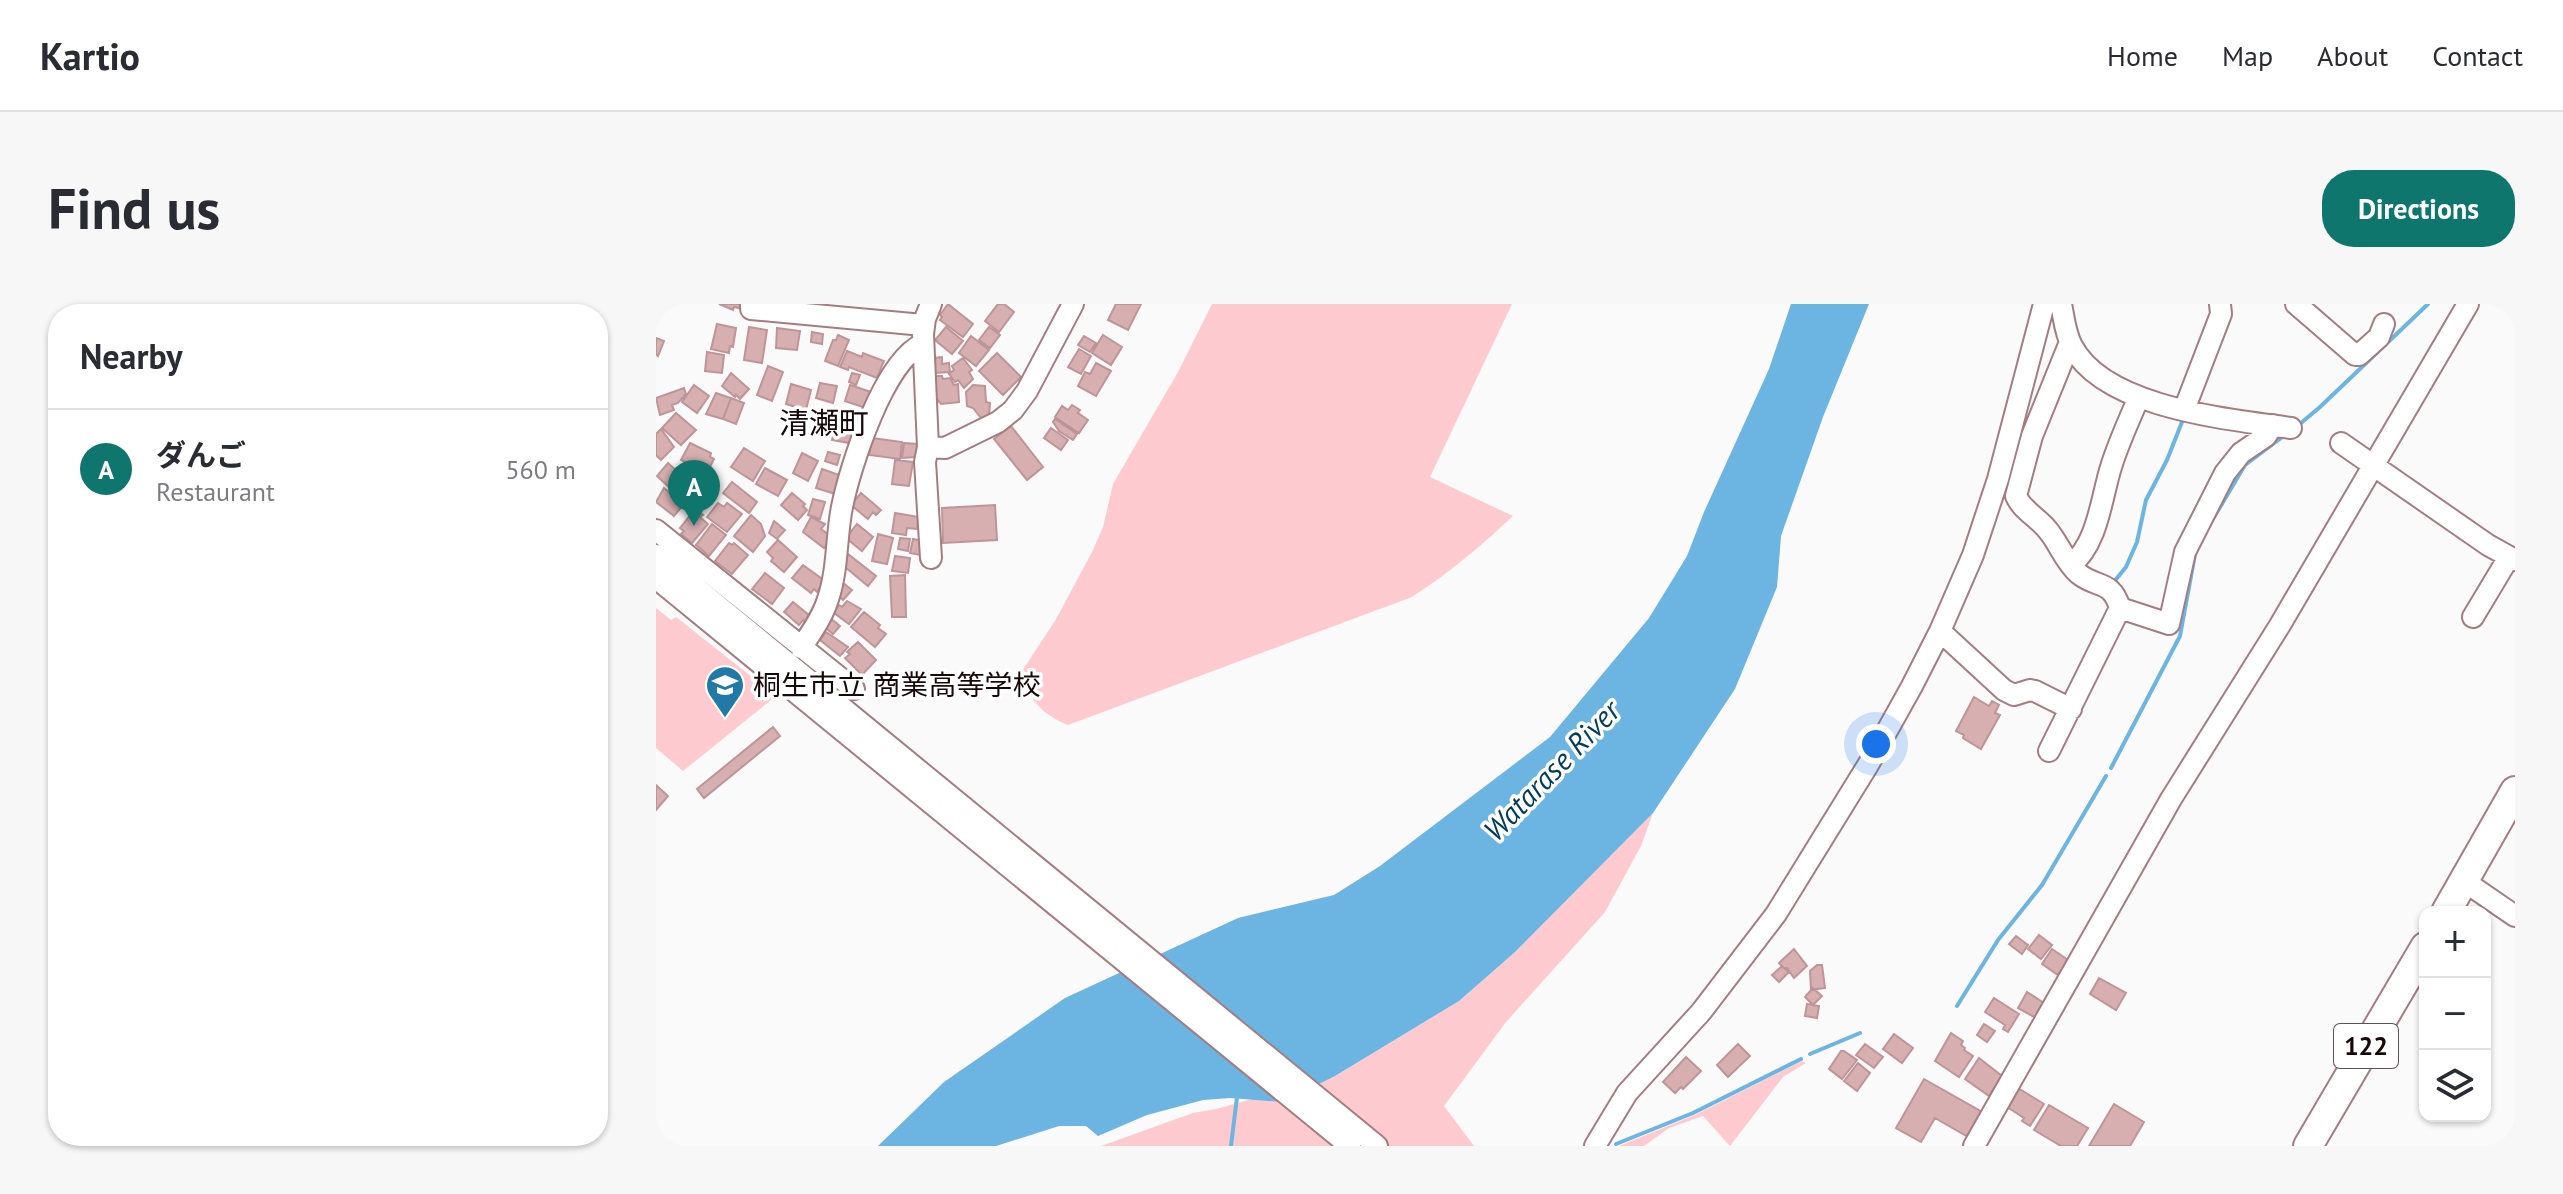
<!DOCTYPE html>
<html lang="en">
<head>
<meta charset="utf-8">
<style>
	body { margin:0; font-family:"PT Sans","Noto Sans JP",sans-serif; background:#f7f7f7; color:#2b2b33 }
	.controls { position:absolute; right:24px; bottom:24px; display:grid; overflow:hidden; border-radius:16px; box-shadow:0 2px 6px #0004 }
	.controls button { width:72px; height:72px; display:grid; place-items:center; padding:0; border:0; border-bottom:2px solid #e1e1e2; background:#fff; color:#2b2b33; font:40px sans-serif }
	.you { position:absolute; left:1220px; top:440px; width:28px; height:28px; margin:-20px; border:6px solid #fff; border-radius:50%; background:#1a73e8; box-shadow:0 0 0 12px #1a73e833 }
	.badge { display:grid; place-items:center; width:52px; height:52px; border-radius:50%; background:#0f766e; color:#fff; font-size:26px; font-weight:700 }
	.pin { position:absolute; translate:-50% -66px; filter:drop-shadow(0 2px 4px #0008) }
	.pin::after { content:''; position:absolute; top:42px; width:28px; height:24px; background:inherit; clip-path:polygon(0 0,100% 0,50% 100%) }
	.list { margin:0; padding:0; list-style:none }
	h2 { display:flex; justify-content:space-between; align-items:center; height:104px; margin:0; padding:0 32px; font-size:34px }
	h2 small { font-size:26px; font-weight:400; color:#7c7c81 }
	.list li { display:grid; grid-template-columns:52px 1fr auto; gap:24px; align-items:center; box-sizing:border-box; height:120px; padding:0 32px; border-top:2px solid #e1e1e2 }
	.list b { display:block; font-size:30px; white-space:nowrap }
	.list p { margin:0; font-size:26px; white-space:nowrap; color:#7c7c81 }
	.list em { font-size:26px; font-style:normal; color:#7c7c81 }
	.icon { flex:none; width:44px; height:44px; fill:none; stroke:currentColor; stroke-width:2; stroke-linecap:round; stroke-linejoin:round }
	.map { position:relative; flex:none; width:1859px; height:842px; overflow:hidden; border-radius:32px }
	header { display:flex; align-items:center; gap:48px; box-sizing:border-box; height:112px; padding:0 40px; background:#fff; border-bottom:2px solid #e1e1e2 }
	header strong { font-size:38px }
	nav { display:flex; gap:44px; margin-inline-start:auto; font-size:28px }
	.intro { display:flex; align-items:center; justify-content:space-between; box-sizing:border-box; height:192px; padding:0 48px }
	h1 { margin:0; font-size:56px }
	.button { padding:20px 36px; border-radius:32px; background:#0f766e; color:#fff; font-size:28px; font-weight:700 }
	main { display:flex; gap:48px; padding:0 48px }
	aside { flex:1; background:#fff; border-radius:32px; box-shadow:0 2px 6px #0004 }
	.map>svg:first-child { display:block }
</style>
</head>
<body>
<header>
<strong>Kartio</strong>
<nav><a>Home</a><a>Map</a><a>About</a><a>Contact</a></nav>
</header>
<div class="intro"><h1>Find us</h1><a class="button">Directions</a></div>
<main>
<aside>
<h2>Nearby<small></small></h2>
<ul class="list">
<li><span class="badge">A</span><div><b>ダんご</b><p>Restaurant</p></div><em>560 m</em></li>
</ul>
</aside>
<div class="map">
<svg width="1859" height="842" viewBox="0 0 1859 842">
	<rect width="100%" height="100%" fill="#fafafa"/>
	<path fill="#fdcbcf" d="M 556,0 L 856,0 L 774,173 L 857,212 C 825,242 793,269 756,293 L 412,421 C 386,410 372,396 366,367 L 399,317 L 436,248 L 447,223 L 457,180 L 522,68 Z
		M 0,304 L 15,316 L 20,313 L 120,392 L 27,467 L 0,444 Z
		M 997,509 L 985,542 L 949,608 L 850,718 L 788,802 L 818,842 L 445,842 L 537,809 L 560,805 L 679,772 L 803,697 L 858,649 Z
		M 1146,757 L 1150,759 L 1127,773 L 1074,842 L 1047,812 L 1013,824 L 988,842 L 963,842 L 1039,811 Z"/>
	<path fill="#6cb4e1" d="M 1135,0 L 1213,0 L 1167,113 L 1125,232 L 1121,283 L 1079,385 L 997,509 L 858,649 L 803,697 L 679,772 L 626,798 L 574,794 L 547,796 L 491,811 L 442,832 L 430,822 L 403,822 L 340,842 L 222,842 L 288,778 L 409,694 L 582,614 L 678,591 L 724,562 L 894,433 L 993,314 L 1031,252 L 1048,208 L 1113,65 Z"/>
	<g fill="none" stroke-linecap="round" stroke-linejoin="round">
		<path stroke="#6cb4e1" stroke-width="4" d="M 1645,119 L 1664,103 L 1772,0
			M 1554,220 L 1589,161 L 1629,131
			M 1457,279 L 1470,263 L 1481,238 L 1490,196 L 1511,156 L 1526,118
			M 1455,464 L 1524,332 L 1540,245
			M 1301,702 L 1342,636 L 1386,581 L 1450,472
			M 1154,750 L 1204,729
			M 960,840 L 1037,809 L 1145,755
			M 575,842 L 581,793"/>
	</g>
	<path fill="#d7afb1" stroke="#bd9598" stroke-width="2" d="M 63,0 L 85,0 L 83,4 L 78,3 L 77,6 Z
		M 292,0 L 317,20 L 307,33 L 284,16 L 286,13 L 284,11 Z
		M 342,0 L 348,0 L 358,8 L 343,28 L 329,17 Z
		M 460,0 L 485,0 L 472,26 L 452,16 Z
		M 61,20 L 80,24 L 77,43 L 74,42 L 73,49 L 55,45 Z
		M 93,23 L 111,26 L 106,59 L 88,56 Z
		M 290,23 L 307,37 L 296,50 L 279,36 Z
		M 333,23 L 344,31 L 334,44 L 323,36 Z
		M 121,24 L 144,27 L 141,46 L 120,44 Z
		M 156,28 L 167,30 L 166,40 L 155,38 Z
		M 182,31 L 193,36 L 182,62 L 169,57 L 177,36 L 180,36 Z
		M 447,31 L 466,43 L 455,61 L 436,49 Z
		M 315,32 L 333,46 L 320,62 L 303,49 Z
		M 428,32 L 440,39 L 434,48 L 422,41 Z
		M 0,34 L 8,37 L 2,52 L 0,51 Z
		M 423,45 L 435,52 L 425,70 L 412,63 Z
		M 191,47 L 206,53 L 207,49 L 228,57 L 221,74 L 193,63 L 192,66 L 184,63 Z
		M 51,48 L 68,51 L 66,69 L 49,67 Z
		M 341,49 L 365,73 L 347,91 L 323,67 Z
		M 286,53 L 286,60 L 293,59 L 294,68 L 279,69 L 277,54 Z
		M 307,54 L 316,66 L 313,68 L 317,75 L 308,84 L 302,76 L 299,78 L 293,70 L 298,66 L 296,62 Z
		M 440,59 L 455,67 L 440,92 L 422,82 L 429,68 L 434,70 Z
		M 112,62 L 127,68 L 116,97 L 101,91 Z
		M 75,69 L 93,85 L 84,95 L 80,91 L 79,93 L 66,82 Z
		M 196,69 L 204,71 L 200,81 L 193,78 Z
		M 279,72 L 286,72 L 287,75 L 294,74 L 298,81 L 302,80 L 303,98 L 285,100 L 280,94 Z
		M 164,79 L 181,82 L 177,99 L 160,94 Z
		M 135,80 L 155,86 L 150,106 L 130,100 Z
		M 38,81 L 53,92 L 41,109 L 26,98 Z
		M 194,81 L 215,88 L 210,104 L 189,97 Z
		M 317,81 L 329,82 L 330,98 L 334,99 L 333,114 L 325,114 L 317,104 L 311,102 L 310,88 Z
		M 28,84 L 30,90 L 22,99 L 16,101 L 18,106 L 4,111 L 0,94 Z
		M 60,89 L 75,94 L 67,115 L 50,110 Z
		M 75,94 L 88,99 L 80,120 L 67,115 Z
		M 416,101 L 424,106 L 422,109 L 432,116 L 423,129 L 399,113 L 406,102 L 412,106 Z
		M 20,109 L 40,126 L 25,141 L 6,124 Z
		M 183,113 L 194,116 L 191,125 L 203,129 L 199,140 L 176,136 Z
		M 399,115 L 421,130 L 417,136 L 403,127 L 397,118 Z
		M 355,122 L 387,163 L 371,176 L 338,135 Z
		M 395,124 L 412,136 L 405,146 L 388,134 Z
		M 5,125 L 18,143 L 5,156 L 0,151 L 0,130 Z
		M 216,134 L 246,138 L 244,155 L 213,151 Z
		M 34,139 L 55,149 L 54,153 L 58,155 L 51,169 L 25,156 Z
		M 248,139 L 261,140 L 260,153 L 246,154 Z
		M 88,144 L 109,157 L 97,177 L 75,163 Z
		M 172,148 L 184,151 L 181,161 L 169,157 Z
		M 146,149 L 162,157 L 152,177 L 137,169 Z
		M 239,156 L 257,158 L 253,182 L 236,180 Z
		M 12,159 L 26,172 L 15,185 L 1,172 Z
		M 36,163 L 42,168 L 37,174 L 46,183 L 33,199 L 17,184 Z
		M 109,164 L 131,176 L 122,192 L 100,180 Z
		M 166,165 L 189,173 L 183,191 L 160,184 Z
		M 76,178 L 101,198 L 93,209 L 67,189 Z
		M 8,184 L 28,200 L 18,212 L 0,198 Z
		M 136,189 L 149,200 L 147,202 L 151,206 L 142,216 L 125,201 Z
		M 205,189 L 225,206 L 220,211 L 217,208 L 212,215 L 195,201 Z
		M 157,195 L 169,198 L 164,215 L 152,211 Z
		M 62,199 L 68,203 L 71,199 L 86,210 L 71,228 L 51,213 Z
		M 339,201 L 341,236 L 287,239 L 286,204 Z
		M 39,205 L 47,211 L 44,213 L 52,220 L 36,239 L 25,230 L 28,227 L 24,224 Z
		M 239,209 L 263,213 L 261,225 L 251,224 L 250,231 L 236,229 Z
		M 95,211 L 105,220 L 109,232 L 97,248 L 78,232 Z
		M 155,213 L 169,220 L 165,225 L 176,233 L 168,244 L 147,228 Z
		M 118,217 L 129,226 L 121,235 L 113,229 Z
		M 56,220 L 70,231 L 53,252 L 40,241 Z
		M 201,220 L 217,233 L 206,247 L 190,234 Z
		M 222,230 L 237,234 L 231,260 L 216,257 Z
		M 244,234 L 254,235 L 252,247 L 242,245 Z
		M 257,235 L 267,237 L 265,251 L 254,249 Z
		M 122,236 L 141,253 L 128,268 L 115,257 L 117,254 L 111,248 Z
		M 73,239 L 76,241 L 78,239 L 92,251 L 76,270 L 59,257 Z
		M 192,250 L 220,272 L 212,282 L 184,259 Z
		M 239,252 L 254,254 L 252,269 L 236,267 Z
		M 147,261 L 169,277 L 161,288 L 158,285 L 155,289 L 136,274 Z
		M 109,269 L 128,284 L 116,300 L 96,285 Z
		M 249,271 L 250,313 L 236,313 L 234,272 Z
		M 186,278 L 196,286 L 187,296 L 178,288 Z
		M 191,297 L 205,305 L 193,320 L 177,308 L 183,301 L 186,303 Z
		M 137,298 L 154,312 L 149,318 L 147,316 L 143,321 L 128,308 Z
		M 208,308 L 224,321 L 222,324 L 230,330 L 219,343 L 195,323 Z
		M 173,313 L 184,322 L 177,330 L 166,321 Z
		M 170,328 L 192,343 L 184,352 L 164,336 Z
		M 202,338 L 220,356 L 206,371 L 189,354 L 194,350 L 191,348 Z
		M 1318,393 L 1333,402 L 1336,397 L 1343,401 L 1339,409 L 1344,411 L 1325,445 L 1307,434 L 1308,431 L 1300,427 Z
		M 117,423 L 124,432 L 48,494 L 41,485 Z
		M 0,481 L 12,492 L 0,506 Z
		M 1383,631 L 1396,641 L 1385,655 L 1372,645 Z
		M 1360,632 L 1372,641 L 1366,650 L 1353,640 Z
		M 1138,645 L 1151,662 L 1138,674 L 1131,664 L 1129,665 L 1123,659 Z
		M 1396,645 L 1412,656 L 1402,671 L 1386,660 Z
		M 1161,661 L 1166,661 L 1169,684 L 1155,686 L 1154,667 Z
		M 1126,662 L 1133,668 L 1123,678 L 1116,671 Z
		M 1443,674 L 1470,689 L 1460,706 L 1434,690 Z
		M 1157,684 L 1166,692 L 1157,701 L 1149,693 Z
		M 1371,688 L 1388,699 L 1380,714 L 1362,704 Z
		M 1338,694 L 1363,710 L 1352,728 L 1347,725 L 1349,721 L 1329,708 Z
		M 1151,700 L 1163,702 L 1161,714 L 1149,712 Z
		M 1328,720 L 1339,727 L 1331,738 L 1321,731 Z
		M 1295,729 L 1307,737 L 1305,741 L 1309,744 L 1308,746 L 1317,752 L 1303,773 L 1279,757 Z
		M 1238,730 L 1257,744 L 1246,759 L 1227,745 Z
		M 1082,740 L 1094,752 L 1072,773 L 1061,761 Z
		M 1209,740 L 1227,753 L 1218,764 L 1200,751 Z
		M 1185,747 L 1188,747 L 1201,756 L 1186,775 L 1173,765 Z
		M 1030,753 L 1045,767 L 1027,785 L 1025,783 L 1019,789 L 1007,778 Z
		M 1323,754 L 1346,772 L 1333,792 L 1309,775 Z
		M 1202,759 L 1214,769 L 1201,787 L 1188,777 Z
		M 1268,775 L 1326,808 L 1312,833 L 1279,814 L 1265,838 L 1240,824 Z
		M 1362,784 L 1388,800 L 1374,822 L 1366,817 L 1368,814 L 1351,803 Z
		M 1458,800 L 1488,818 L 1474,842 L 1433,842 Z
		M 1393,801 L 1432,824 L 1421,842 L 1405,842 L 1378,826 Z"/>
	<g fill="none" stroke-linecap="round" stroke-linejoin="round">
		<g stroke="#a37d80" stroke-width="24">
			<path id="minor" d="M 95,0 L 95,5 L 267,21
				M 1405,0 C 1408,14 1409,29 1416,42 C 1448,104 1572,115 1635,124
				M 1640,0 L 1699,51 L 1703,51 L 1723,33 L 1728,20
				M 1528,106 L 1565,10 L 1564,0
				M 1685,139 L 1832,241 L 1859,256
				M 272,143 L 289,144 L 342,118 L 357,106 L 371,87 L 417,0
				M 0,226 L 198,385
				M 0,251 L 721,842
				M 275,254 L 269,158 L 272,143 L 267,30 L 269,15 L 275,0
				M 1415,261 C 1442,239 1445,195 1455,163 C 1462,140 1473,116 1483,93
				M 0,274 L 694,842
				M 1464,304 L 1513,320 L 1529,248 L 1569,169 L 1585,149 L 1610,132 L 1617,121
				M 1817,313 L 1853,253
				M 1284,327 L 1348,386 L 1358,391 L 1374,386 L 1379,387 L 1415,405
				M 145,344 C 155,329 167,312 172,295 C 182,266 180,233 186,203 C 194,163 228,56 267,40
				M 1393,447 L 1464,304 C 1455,275 1442,285 1423,270 C 1410,259 1404,242 1394,229 C 1385,215 1367,208 1360,192 L 1376,132 L 1414,38
				M 1808,577 L 1859,612
				M 939,842 L 971,789 L 1045,708 L 1120,610 L 1212,461 L 1256,382 L 1284,327 L 1317,251 L 1342,175 L 1388,0
				M 1318,842 L 1515,495 L 1624,321 L 1812,0"/>
		</g>
		<g stroke="#a37d80" stroke-width="32">
			<path id="highway" d="M 1790,608 L 1859,487
				M 1652,842 L 1769,643"/>
		</g>
		<use href="#minor" stroke="#fff" stroke-width="20"/>
		<use href="#highway" stroke="#fff" stroke-width="28"/>
	</g>
	<defs>
		<g id="school-pin" transform="scale(2)"><path d="M0 17L-7.5 6A9.5 9.5 0 1 1 7.5 6Z" fill="#2179a8" stroke="#fff"/><path d="M0-5L7-2L0 1L-7-2ZM-4 1L0 2.5L4 1V4Q0 6-4 4Z" fill="#fff"/></g>
	</defs>
	<g fill-rule="evenodd">
		<use href="#school-pin" x="69" y="381"/>
	</g>
	<g text-anchor="middle" stroke-width="7" stroke-linejoin="round" paint-order="stroke">
		<rect fill="#fff" stroke="#5d5354" stroke-width="2" x="1678" y="720" width="64" height="44" rx="6"/>
		<g font-size="26" font-weight="bold" fill="#17090b">
			<text x="1710" y="751">122</text>
		</g>
		<g font-size="28" fill="#17090b" stroke="#fff" text-anchor="start">
			<text x="97" y="391">桐生市立 商業高等学校</text>
		</g>
		<g font-size="30" fill="#17090b" stroke="#fff">
			<text x="168" y="130">清瀬町</text>
		</g>
		<g font-size="30" font-style="italic" fill="#003d5a" stroke="#fff">
			<text transform="translate(896 467) rotate(-46)" y="10">Watarase River</text>
		</g>
	</g>
</svg>
<div class="controls">
<button>+</button>
<button>−</button>
<button><svg class="icon" aria-label="layers" viewBox="0 0 24 24"><path d="M12 4l9 5-9 5-9-5zM3 14l9 5 9-5"/></svg></button>
</div>
<div class="you"></div>
<div class="pin badge" style="left:38px;top:222px">A</div>
</div>
</main>
</body>
</html>
